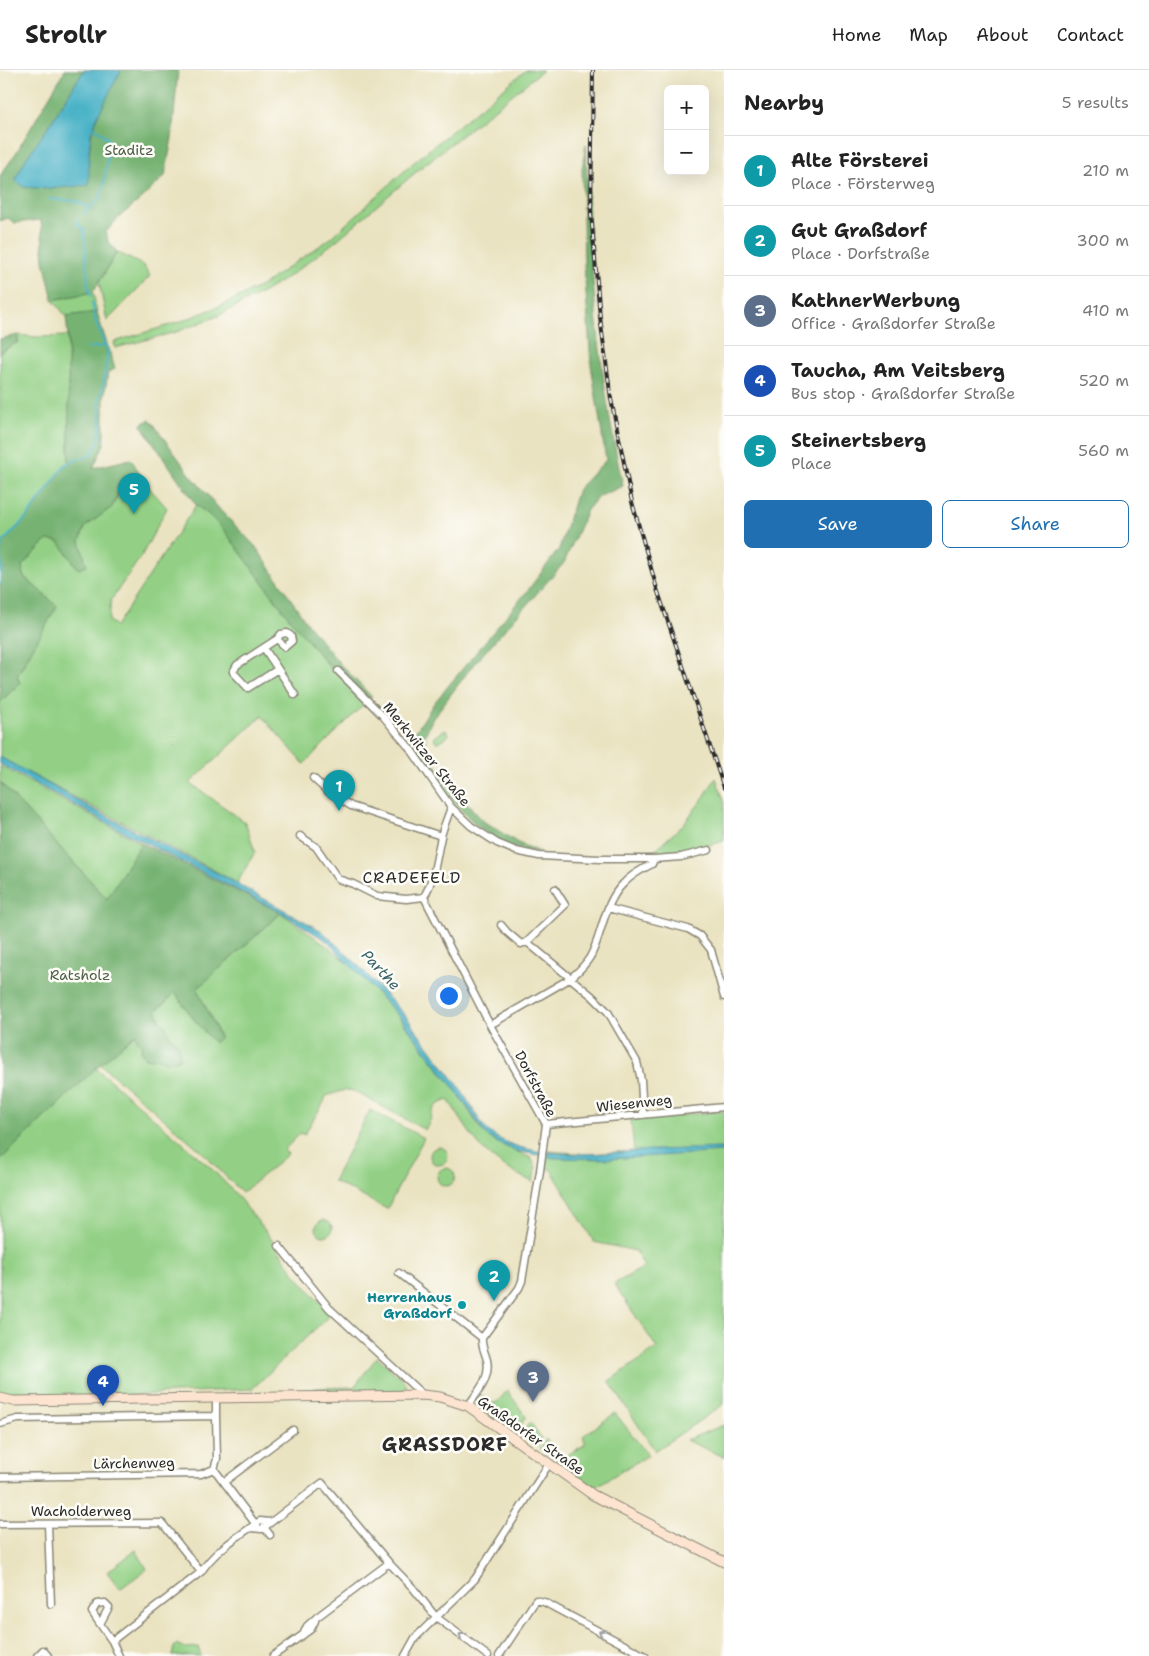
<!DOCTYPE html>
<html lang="en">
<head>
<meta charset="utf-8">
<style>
	body { margin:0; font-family:"Shantell Sans",sans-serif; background:#f6f6f6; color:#222 }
	.controls { position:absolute; right:15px; top:15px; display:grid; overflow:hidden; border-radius:8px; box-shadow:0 5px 20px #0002 }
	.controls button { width:45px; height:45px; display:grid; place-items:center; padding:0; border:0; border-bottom:1px solid #e0e0e0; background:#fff; color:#222; font:25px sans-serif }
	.you { position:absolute; left:448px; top:925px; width:18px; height:18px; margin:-12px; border:4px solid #fff; border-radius:50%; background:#1a73e8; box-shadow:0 0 0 8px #1a73e833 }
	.badge { display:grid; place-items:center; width:32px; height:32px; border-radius:50%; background:#1f6fb2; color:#fff; font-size:16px; font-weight:700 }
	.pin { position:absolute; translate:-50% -41px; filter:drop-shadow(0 1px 2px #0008) }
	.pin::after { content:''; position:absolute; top:26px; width:18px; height:15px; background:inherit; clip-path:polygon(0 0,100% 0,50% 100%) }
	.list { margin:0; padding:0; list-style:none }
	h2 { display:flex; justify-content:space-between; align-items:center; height:65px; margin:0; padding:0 20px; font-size:21px }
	h2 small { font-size:16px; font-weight:400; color:#767676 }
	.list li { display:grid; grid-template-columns:32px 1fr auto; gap:15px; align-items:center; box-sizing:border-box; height:70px; padding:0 20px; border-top:1px solid #e0e0e0 }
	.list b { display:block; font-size:19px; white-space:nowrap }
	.list p { margin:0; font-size:16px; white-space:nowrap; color:#767676 }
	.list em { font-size:16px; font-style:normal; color:#767676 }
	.actions { display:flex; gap:10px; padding:15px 20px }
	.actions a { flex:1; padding:11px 0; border:1px solid #1f6fb2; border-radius:8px; text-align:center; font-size:18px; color:#1f6fb2 }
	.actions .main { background:#1f6fb2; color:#fff }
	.map { position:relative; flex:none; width:724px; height:1586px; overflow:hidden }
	header { display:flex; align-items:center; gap:30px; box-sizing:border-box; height:70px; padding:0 25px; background:#fff; border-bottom:1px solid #e0e0e0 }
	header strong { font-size:24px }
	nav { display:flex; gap:28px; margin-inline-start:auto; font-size:18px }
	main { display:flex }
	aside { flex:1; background:#fff }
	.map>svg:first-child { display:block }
</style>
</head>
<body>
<header>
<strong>Strollr</strong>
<nav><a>Home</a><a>Map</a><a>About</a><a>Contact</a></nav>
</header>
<main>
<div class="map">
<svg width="724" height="1586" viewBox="0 0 724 1586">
	<rect width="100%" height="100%" fill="#fdfcf7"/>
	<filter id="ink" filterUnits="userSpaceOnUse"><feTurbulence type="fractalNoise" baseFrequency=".02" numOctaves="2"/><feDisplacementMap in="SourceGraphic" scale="10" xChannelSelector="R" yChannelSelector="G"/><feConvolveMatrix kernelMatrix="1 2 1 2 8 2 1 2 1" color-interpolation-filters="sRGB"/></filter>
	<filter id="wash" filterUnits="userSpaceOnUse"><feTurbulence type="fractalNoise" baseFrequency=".0096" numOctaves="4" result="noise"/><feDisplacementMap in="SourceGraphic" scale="20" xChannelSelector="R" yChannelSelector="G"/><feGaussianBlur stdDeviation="1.12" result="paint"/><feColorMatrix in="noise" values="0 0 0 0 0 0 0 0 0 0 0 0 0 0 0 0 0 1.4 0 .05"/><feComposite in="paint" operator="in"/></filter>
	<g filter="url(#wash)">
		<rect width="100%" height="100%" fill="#eae3c1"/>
		<path fill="#93d085" stroke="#5f7e58" d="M 526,0 L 543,0 L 423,96 L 337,170 L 294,203 L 264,222 L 218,246 L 176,262 L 115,278 L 114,272 L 179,252 L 220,236 L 261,216 L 331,168 L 414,92 Z
			M 117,182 L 144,196 L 150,206 L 107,251 L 99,213 Z
			M 93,222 L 97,242 L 66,246 L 53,230 Z
			M 18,265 L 37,267 L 68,266 L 69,393 L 65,395 L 28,446 L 2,473 L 0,484 L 2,497 L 0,514 L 0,282 L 18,272 Z
			M 146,414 L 167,438 L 142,485 L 111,530 L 109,551 L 116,556 L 196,435 L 208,444 L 224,460 L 293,553 L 332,600 L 337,598 L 368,630 L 304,694 L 262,646 L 190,713 L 245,752 L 255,782 L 237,813 C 159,769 78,731 0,687 L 0,632 L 20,613 L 17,606 L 57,536 L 23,506 L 22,496 L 47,470 L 59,472 L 78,498 L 80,471 L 85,457 L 112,437 L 123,415 Z
			M 445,659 L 449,664 L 448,666 L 437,673 L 434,668 Z
			M 0,696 L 141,773 L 107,829 L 0,712 Z
			M 716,708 L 724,731 L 724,771 L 680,784 L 648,786 L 682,756 L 702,730 Z
			M 281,843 L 330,878 L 350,895 L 394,941 L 457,1022 L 481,1060 L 502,1075 L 531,1088 L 536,1097 L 533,1112 C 513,1103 494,1092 479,1075 C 467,1061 459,1045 448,1030 C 426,1037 436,1045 425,1060 L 354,1021 L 345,1020 L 326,1026 L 324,1032 L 304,1065 L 301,1063 L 284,1080 L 288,1084 L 242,1123 L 200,1080 L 100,994 L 136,964 L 152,989 L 158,988 L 179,975 L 170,967 L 165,955 L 160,950 L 156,941 L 175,923 L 193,948 L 214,973 L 220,967 L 197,919 Z
			M 96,998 L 210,1097 L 235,1123 L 267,1163 L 295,1204 L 331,1244 L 252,1319 L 80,1328 L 10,1327 L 0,1324 L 0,1090 Z
			M 370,1040 L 424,1068 L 387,1139 L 333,1111 Z
			M 724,1041 L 724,1334 L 655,1381 L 609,1311 L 657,1278 L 614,1214 L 644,1197 L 636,1181 L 594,1172 L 552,1101 L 546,1097 L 548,1081 L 589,1084 L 634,1081 L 631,1050 Z
			M430 1086a9 9 0 1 1 18 0a9 9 0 1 1-18 0Z
			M437 1107a9 9 0 1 1 18 0a9 9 0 1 1-18 0Z
			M316 1158a8 8 0 1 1 16 0a8 8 0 1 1-16 0Z
			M 377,1287 L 403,1310 L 407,1314 L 405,1319 L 399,1321 L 317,1323 L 314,1318 L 354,1317 Z
			M 507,1320 L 526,1347 L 516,1362 L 507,1356 L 508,1355 C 499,1349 473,1341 482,1325 L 491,1334 L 499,1331 Z
			M 615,1343 L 648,1385 L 595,1417 L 540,1378 L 546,1369 L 564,1387 L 584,1375 L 585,1372 L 583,1366 Z
			M 530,1352 L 541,1368 L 537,1376 L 521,1366 Z
			M 724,1355 L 724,1387 L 686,1370 Z
			M 136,1480 L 147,1499 L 120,1519 L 107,1502 Z
			M 177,1574 L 186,1578 L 198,1577 L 201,1586 L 172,1586 L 174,1577 Z"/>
		<path fill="#76b272" stroke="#506e4e" d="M 65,0 L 84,0 L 47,59 L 48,119 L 89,85 L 92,61 L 95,57 L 96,49 L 121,0 L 178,0 L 172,68 L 165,106 L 140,130 L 119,147 L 106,162 L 108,171 L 117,182 L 93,222 L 53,230 L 44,191 L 41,150 L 15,153 L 8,148 L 0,151 L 0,106 L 16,83 Z
			M 586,75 C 589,189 598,305 623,416 L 598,427 L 587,440 L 564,493 L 473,595 L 433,648 L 425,665 L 425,673 L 434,692 L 451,715 L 483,751 L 518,773 L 544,784 C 533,781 517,780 507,775 C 462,753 436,709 411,669 L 434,633 L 528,520 L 559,479 L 578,419 L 606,390 L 591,295 L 584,194 L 582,99 Z
			M 97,242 C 102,261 110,280 115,299 L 108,302 L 104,329 L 104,374 L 93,398 L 131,389 L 146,414 L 123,415 L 112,437 L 85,457 L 80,471 L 87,496 L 78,499 L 59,472 L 47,470 L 22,496 L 23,506 L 57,536 L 17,606 L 20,613 L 0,632 L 0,514 L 2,497 L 0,484 L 2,473 L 28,446 L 65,395 L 69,393 L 68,266 L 66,246 Z
			M 18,265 L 18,272 L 0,282 L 0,269 Z
			M 150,349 L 189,403 L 221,441 L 256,477 L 309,556 L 340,594 L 372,627 L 368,630 L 337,598 L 333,600 L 293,553 L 224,460 L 208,444 L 196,435 L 141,355 Z
			M 0,712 L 107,829 L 141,773 L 281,843 L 197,919 L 220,967 L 214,973 L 193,948 L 175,923 L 156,941 L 160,950 L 165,955 L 170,967 L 179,975 L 180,988 L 167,993 L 158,988 L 152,989 L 145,988 L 141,982 L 142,974 L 137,971 L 135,964 L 96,998 L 0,1090 Z"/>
		<path fill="#47b1c6" stroke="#396e78" d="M 84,0 L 121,0 L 96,49 C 95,57 92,58 91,64 C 88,81 89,98 89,115 L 48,119 L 24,117 L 15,110 L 27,87 L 47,59 Z
			M 0,687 L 95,740 L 223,806 L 322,861 L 358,895 L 404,944 L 458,1015 L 484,1057 C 518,1094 605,1083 651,1080 C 675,1079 700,1079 724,1078 L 724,1082 L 607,1089 L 555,1088 L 516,1081 L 496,1072 L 485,1064 L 460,1026 L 399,946 L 327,871 L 282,843 L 122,761 L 0,694 Z"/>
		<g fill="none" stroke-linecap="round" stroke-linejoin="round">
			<path stroke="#47b1c6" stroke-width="2" d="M 49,129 L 75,131 L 91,138
				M 83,144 C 89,139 96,134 100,127 C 105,118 109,80 108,69 L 95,57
				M 78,149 L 76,152 L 84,160 L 88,216 L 91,226
				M 87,278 L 105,276
				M 0,514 L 2,497 L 0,484 L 2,473 L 28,446 L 65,395 L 75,390 L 88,387 L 93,382 L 99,371 L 101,353 L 99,330 L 103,317 L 108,282 L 96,253 L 92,232"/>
		</g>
	</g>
	<g filter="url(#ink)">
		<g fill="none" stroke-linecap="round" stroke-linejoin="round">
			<g stroke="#8a8776" stroke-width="9">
				<path id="street" d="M 277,569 L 285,577 L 292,571 L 291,566 L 287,563 L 281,564 L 277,569 L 237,595 L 233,602 L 248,618 L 278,599
					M 264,578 L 295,625
					M 338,601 L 383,646 L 412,681 L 451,737 L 471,756 L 497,773 L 516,781 L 539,786 L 600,789 L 654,789 L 681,787 L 709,780
					M 313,708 L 327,721 L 351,736 L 441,766
					M 300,766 L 316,777 L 338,809 L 353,814 L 377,826 L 406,829 L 424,827
					M 424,827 L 490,955 L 546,1054 L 540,1101 L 522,1211 L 519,1218 L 482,1268 C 481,1276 485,1282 487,1290 C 491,1309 478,1321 468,1336
					M 424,827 C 435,808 436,788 441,767 C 443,757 448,747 451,737
					M 608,838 L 688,859 L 700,866 L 711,880 L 724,927
					M 501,855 L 507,862 L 521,874 L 527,872 L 565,835 L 555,819
					M 527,872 L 592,926 L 608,942 L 637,992 L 641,1010 L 643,1045
					M 490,955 L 571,908 C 579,901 589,892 593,881 C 603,859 605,832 623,814 C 631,805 642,799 652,794 L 654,789
					M 546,1054 L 724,1037
					M 279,1176 L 329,1238 L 423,1325
					M 399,1203 L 482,1268
					M 0,1354 L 18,1349 L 216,1346 L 216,1329
					M 214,1399 L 257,1456
					M 214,1399 L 217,1389 L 216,1346
					M 0,1407 L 201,1404 L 214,1399
					M 224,1412 L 293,1360
					M 0,1454 L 162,1453 L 201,1502
					M 48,1454 L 51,1534
					M 264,1457 L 270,1465
					M 251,1458 L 262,1459 L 322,1413 L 389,1493 L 413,1518 L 436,1547 L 488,1586
					M 100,1554 L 92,1542 L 97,1534 L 105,1533 L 109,1537 L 100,1554 L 112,1571
					M 303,1565 L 307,1556 L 317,1547 L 389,1493
					M 37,1586 L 43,1580 L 48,1586
					M 119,1586 L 112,1571 L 201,1502 C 215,1480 239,1466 260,1451 L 270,1452
					M 273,1586 L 311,1559 L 315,1551
					M 405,1586 L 415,1568 L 475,1509 L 549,1394
					M 499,1586 L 536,1530 L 544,1532 L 645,1586"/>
			</g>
			<g stroke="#8a8776" stroke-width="11">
				<path id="secondary" d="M 0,1328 L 13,1331 L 423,1325 L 440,1327 L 468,1336 L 593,1425 L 724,1492"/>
			</g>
			<use href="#street" stroke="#fff" stroke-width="6"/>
			<use href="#secondary" stroke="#fde4d1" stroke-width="9"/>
			<g stroke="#2b2b2b" stroke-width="4">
				<path id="rail" d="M 593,0 L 591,143 L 600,247 L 611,329 L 632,432 L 657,519 L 724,718"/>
			</g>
			<use href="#rail" stroke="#fdfcf7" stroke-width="2" stroke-dasharray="5.5" stroke-linecap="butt"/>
		</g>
		<defs><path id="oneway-chevron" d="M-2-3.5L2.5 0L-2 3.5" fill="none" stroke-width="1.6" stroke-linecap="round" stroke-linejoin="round" transform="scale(1.25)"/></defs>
		<g stroke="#a0a0a0">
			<use href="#oneway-chevron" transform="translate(602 1563) rotate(-152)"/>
			<use href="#oneway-chevron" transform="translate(462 1566) rotate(-143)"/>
		</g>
	</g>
	<circle fill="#0f9aa8" stroke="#fdfcf7" stroke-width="2" cx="462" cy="1235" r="5"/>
	<g text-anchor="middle" stroke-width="5" stroke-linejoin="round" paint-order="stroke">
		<g font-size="14" fill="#4a5d46" stroke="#fdfcf7">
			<text x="129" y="85">Staditz</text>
			<text x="80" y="910">Ratsholz</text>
		</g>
		<g font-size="14" fill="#2b2b2b" stroke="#fdfcf7">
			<text transform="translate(427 684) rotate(51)" y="5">Merkwitzer Straße</text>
			<text transform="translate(536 1014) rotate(62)" y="5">Dorfstraße</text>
			<text transform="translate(634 1033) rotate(-6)" y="5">Wiesenweg</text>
			<text transform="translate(531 1365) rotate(35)" y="5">Graßdorfer Straße</text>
			<text transform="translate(134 1393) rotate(-1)" y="5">Lärchenweg</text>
			<text x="81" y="1446">Wacholderweg</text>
		</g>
		<g font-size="14" font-weight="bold" fill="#0d838f" stroke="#fdfcf7" text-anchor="end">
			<text x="452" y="1232">Herrenhaus<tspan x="452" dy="16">Graßdorf</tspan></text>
		</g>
		<g font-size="15" font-style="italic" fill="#366169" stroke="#fdfcf7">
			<text transform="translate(381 900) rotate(47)" y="5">Parthe</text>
		</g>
		<g font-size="16" letter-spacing="1" fill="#2b2b2b" stroke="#fdfcf7">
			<text x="412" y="813">CRADEFELD</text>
		</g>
		<g font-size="19" font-weight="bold" letter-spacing="1" fill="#2b2b2b" stroke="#fdfcf7">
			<text x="445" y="1381">GRASSDORF</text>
		</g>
	</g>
</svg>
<div class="controls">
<button>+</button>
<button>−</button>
</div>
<div class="you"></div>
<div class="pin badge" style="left:339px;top:741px;background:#0f9aa8">1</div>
<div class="pin badge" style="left:494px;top:1231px;background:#0f9aa8">2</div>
<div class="pin badge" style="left:533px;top:1332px;background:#5c6f8a">3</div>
<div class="pin badge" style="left:103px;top:1336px;background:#1a4fb4">4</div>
<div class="pin badge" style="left:134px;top:444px;background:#0f9aa8">5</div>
</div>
<aside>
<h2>Nearby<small>5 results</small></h2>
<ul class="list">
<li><span class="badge" style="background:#0f9aa8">1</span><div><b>Alte Försterei</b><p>Place · Försterweg</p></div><em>210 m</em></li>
<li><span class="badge" style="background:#0f9aa8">2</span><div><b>Gut Graßdorf</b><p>Place · Dorfstraße</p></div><em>300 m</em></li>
<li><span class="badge" style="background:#5c6f8a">3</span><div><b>KathnerWerbung</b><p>Office · Graßdorfer Straße</p></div><em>410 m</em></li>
<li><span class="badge" style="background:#1a4fb4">4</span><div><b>Taucha, Am Veitsberg</b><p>Bus stop · Graßdorfer Straße</p></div><em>520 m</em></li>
<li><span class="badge" style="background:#0f9aa8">5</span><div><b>Steinertsberg</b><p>Place</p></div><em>560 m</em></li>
</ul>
<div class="actions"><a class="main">Save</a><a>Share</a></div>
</aside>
</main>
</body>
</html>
